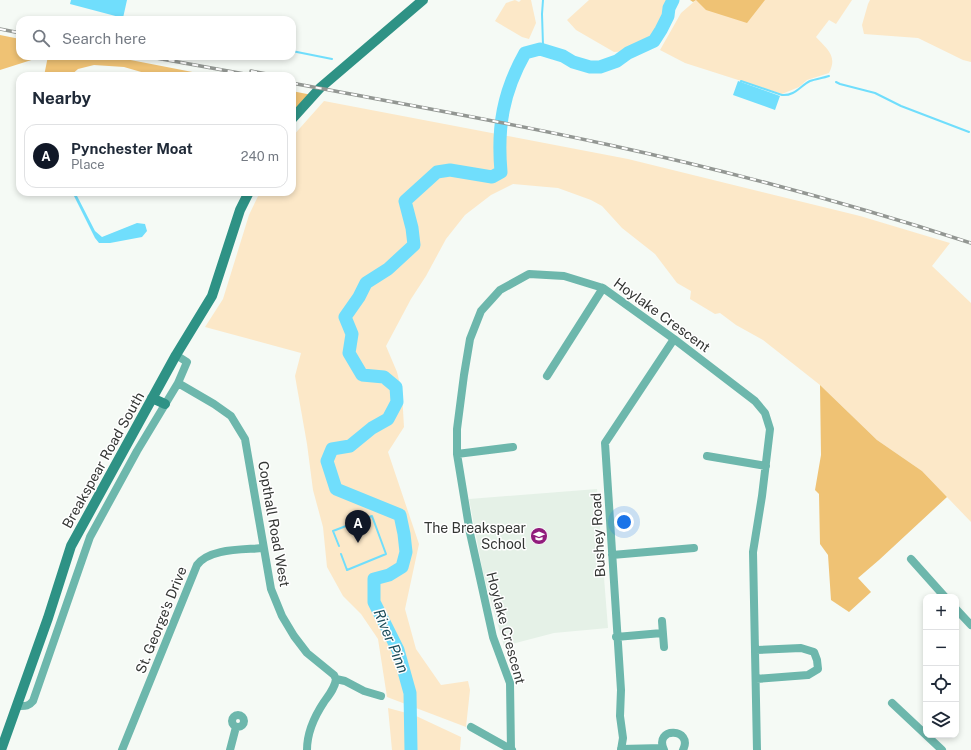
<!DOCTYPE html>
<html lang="en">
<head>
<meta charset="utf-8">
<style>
	body { margin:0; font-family:"Public Sans",sans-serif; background:#f2f2f3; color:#1f2937 }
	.controls { position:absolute; right:12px; bottom:12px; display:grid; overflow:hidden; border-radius:8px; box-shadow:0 2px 6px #0003 }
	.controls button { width:36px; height:36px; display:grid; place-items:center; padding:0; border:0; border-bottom:1px solid #e0e1e3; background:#fff; color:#1f2937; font:20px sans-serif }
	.you { position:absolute; left:624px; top:522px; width:14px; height:14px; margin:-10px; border:3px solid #fff; border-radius:50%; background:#1a73e8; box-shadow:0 0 0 6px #1a73e833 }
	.badge { display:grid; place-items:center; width:26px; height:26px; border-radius:50%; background:#111827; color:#fff; font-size:13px; font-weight:700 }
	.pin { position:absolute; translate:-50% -33px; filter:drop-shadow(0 1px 2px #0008) }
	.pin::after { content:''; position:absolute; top:21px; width:14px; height:12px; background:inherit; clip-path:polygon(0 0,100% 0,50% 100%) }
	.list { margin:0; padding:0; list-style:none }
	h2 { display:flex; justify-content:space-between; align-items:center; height:52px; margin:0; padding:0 16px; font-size:17px }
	h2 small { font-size:13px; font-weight:400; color:#747a83 }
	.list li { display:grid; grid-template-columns:26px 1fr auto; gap:12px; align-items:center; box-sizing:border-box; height:64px; margin:0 8px 8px; padding:0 8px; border:1px solid #e0e1e3; border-radius:12px }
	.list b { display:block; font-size:15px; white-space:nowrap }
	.list p { margin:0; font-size:13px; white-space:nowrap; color:#747a83 }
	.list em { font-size:13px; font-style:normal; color:#747a83 }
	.icon { flex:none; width:22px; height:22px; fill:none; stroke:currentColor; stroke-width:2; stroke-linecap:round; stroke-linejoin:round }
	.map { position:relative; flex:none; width:971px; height:750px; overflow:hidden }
	.search { position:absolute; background:#fff; box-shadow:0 2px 6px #0003; left:16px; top:16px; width:280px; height:44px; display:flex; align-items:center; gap:10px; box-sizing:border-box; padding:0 14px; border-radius:12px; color:#747a83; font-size:15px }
	.panel { position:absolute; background:#fff; box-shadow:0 2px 6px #0003; left:16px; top:72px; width:280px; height:124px; border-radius:12px }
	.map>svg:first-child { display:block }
</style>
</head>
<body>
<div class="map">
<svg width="971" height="750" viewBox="0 0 971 750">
	<rect width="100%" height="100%" fill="#f5faf5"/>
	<path fill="#e5f1e7" d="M 597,489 L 608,628 L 554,633 L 504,646 L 483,573 L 469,499 Z"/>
	<path fill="#fce8c8" d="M 515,0 L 519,2 L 521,0 L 531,0 L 536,23 L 529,39 L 522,37 L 495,21 L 506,3 Z
		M 589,0 L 670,0 L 666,16 L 659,30 L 652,38 L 627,51 L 614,52 L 576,30 L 567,20 Z
		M 696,0 L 852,0 L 836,24 L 829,20 L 816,37 C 827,49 838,56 829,73 L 807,80 L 799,87 L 782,94 L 685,63 L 660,50 L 681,13 Z
		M 870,0 L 971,0 L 971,62 L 963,60 L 918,38 L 864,34 L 862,25 L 868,4 Z
		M 324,101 L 628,159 L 860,216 L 950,243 L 932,266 L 971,303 L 971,522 L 922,471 L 877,440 L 820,385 L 763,340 L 736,325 L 720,313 L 715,314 L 690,299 L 691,291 L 677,283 L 655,254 L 622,228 L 602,206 L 591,200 L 558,188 L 513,184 L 491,195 L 465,215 L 446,239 L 426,276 L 411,299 L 386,346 L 397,372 L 402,393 L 404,427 L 388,452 L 419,544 L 405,609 L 416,649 L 441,685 L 468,681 L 470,690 L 466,727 L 387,697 L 378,639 L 361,614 L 343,596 L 327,567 L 323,527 L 313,490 L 307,444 L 295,376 L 301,353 L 205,327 L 223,299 L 249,215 L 260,192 L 292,192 L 292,137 Z
		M 388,708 L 414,715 L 461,737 L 460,750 L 392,750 Z"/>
	<path fill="#efc274" d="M 690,0 L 765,0 L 747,23 L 706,10 L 696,0 L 693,2 Z
		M 0,35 L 20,39 L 20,56 L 44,56 L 0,70 Z
		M 48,56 L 110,56 L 213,76 L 155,76 L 124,67 L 94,65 L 78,69 L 70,76 L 44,76 Z
		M 292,91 L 312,95 L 292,120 Z
		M 820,385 L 877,440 L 922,471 L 947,497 L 879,560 L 858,578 L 871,592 L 849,612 L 831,600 L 828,555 L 820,544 L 819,494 L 815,490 L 821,455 Z"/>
	<path fill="#70defc" d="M 71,0 L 127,0 L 123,18 L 70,4 Z
		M 738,81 L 780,96 L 775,110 L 733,95 Z
		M 72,192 L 75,192 L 95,231 L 102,237 L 137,223 L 145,224 L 147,231 L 142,237 L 110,243 L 99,243 L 95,238 Z"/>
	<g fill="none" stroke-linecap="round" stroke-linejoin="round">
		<path stroke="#70defc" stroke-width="2" d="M 540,49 L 543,45 L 542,14 L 543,0
			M 292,51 L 332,59
			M 741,82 L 741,81 L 782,95 C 795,96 800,86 810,81 C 816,79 823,78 829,76
			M 836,82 L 840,84 L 875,93 L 901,106 L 969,132
			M 339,546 L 333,531 L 372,516 L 386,554 L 347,570 L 341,554"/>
		<path stroke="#70defc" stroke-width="13" d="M 411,750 L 410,693 L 398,650 L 374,602 L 374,579 L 389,575 L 402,567 L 406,552 L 404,534 L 400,515 L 336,489 L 327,461 L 332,449 L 350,446 L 372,428 L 388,419 L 397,402 L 396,387 L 384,377 L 362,375 L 349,353 L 352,334 L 345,317 L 359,297 L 366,283 L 388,269 L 414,245 L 412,228 L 405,201 L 437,172 L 450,170 L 492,177 L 501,172 C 497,127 503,92 525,53 L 540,49 L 563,56 L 573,62 L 590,67 L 600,67 L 617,61 L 628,53 L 654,41 L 661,30 L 668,16 L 669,8 L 673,0"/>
		<path stroke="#6db7ac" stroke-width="8" d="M 547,376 L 603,288
			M 178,383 L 214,404 L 231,416 L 245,439 L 271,589 L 282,616 L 294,636 L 307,653 L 334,675 L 336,679 L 345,681 L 364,691 L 381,696
			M 457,454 L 513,447
			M 707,456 L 766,466
			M 612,555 L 694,548
			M 911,559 L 945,597
			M 956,609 L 971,625
			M 662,621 L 664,647
			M 616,637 L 662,633
			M 756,650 L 801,648 L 814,652 L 817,660 L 818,669 L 808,675 L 756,679
			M 892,703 L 942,750
			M 17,706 C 25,706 28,707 33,701 L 90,537 L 137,451 L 178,383 L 187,362 L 176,355
			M232 721a6 6 0 1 1 12 0a6 6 0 1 1-12 0Z
			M 471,727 L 512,750
			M 621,749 L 662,748
			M 122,750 L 197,565 C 210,548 243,550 263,548
			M 230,750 L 236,727
			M 307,750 C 307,732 314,717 324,702 C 329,695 335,688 336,679
			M 511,750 L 510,683 L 493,637 L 470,533 L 457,454 L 457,429 L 464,375 L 470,339 L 481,311 L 500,290 L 529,274 L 564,276 L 603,288 L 674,339 L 755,401 L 765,413 L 770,429 L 762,496 L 753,552 L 757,750
			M 621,750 L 623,738 L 620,716 L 621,690 L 605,443 L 674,339
			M 664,750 C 653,726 694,728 683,750"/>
		<path stroke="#2e9285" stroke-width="10" d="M 292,119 L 320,88 L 423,0
			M 152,398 L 165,404
			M 1,750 L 48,618 L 71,546 L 176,355 L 212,296 L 240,210 L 249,192"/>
		<g stroke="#939793" stroke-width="3.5">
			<path id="rail" d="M 0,29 L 20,33
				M 145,56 L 256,76
				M 251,71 L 277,76
				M 292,83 C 397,103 501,121 605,144 C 729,171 851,204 971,243"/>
		</g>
		<use href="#rail" stroke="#fff" stroke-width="2" stroke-dasharray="6" stroke-linecap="butt"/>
	</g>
	<defs>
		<g id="school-disc" transform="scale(0.9)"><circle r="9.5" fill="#911c7c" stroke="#fff"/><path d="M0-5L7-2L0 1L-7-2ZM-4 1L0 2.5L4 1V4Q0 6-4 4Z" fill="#fff"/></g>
	</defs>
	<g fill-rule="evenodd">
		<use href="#school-disc" x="539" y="536"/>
	</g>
	<g text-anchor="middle" stroke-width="3" stroke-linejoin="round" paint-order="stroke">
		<g font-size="14" fill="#343634" stroke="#fff">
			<text transform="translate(662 315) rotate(36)" y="5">Hoylake Crescent</text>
			<text transform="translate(103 460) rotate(-61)" y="5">Breakspear Road South</text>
			<text transform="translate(274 524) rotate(80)" y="5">Copthall Road West</text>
			<text transform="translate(598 535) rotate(-93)" y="5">Bushey Road</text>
			<text transform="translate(161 620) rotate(-68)" y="5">St. George's Drive</text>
			<text transform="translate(506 628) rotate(75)" y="5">Hoylake Crescent</text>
		</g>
		<g font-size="14" fill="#343634" stroke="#fff" text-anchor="end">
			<text x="526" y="533">The Breakspear<tspan x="526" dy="16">School</tspan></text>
		</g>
		<g font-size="15" font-style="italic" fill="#1c4c59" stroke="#fff">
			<text transform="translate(391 641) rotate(67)" y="5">River Pinn</text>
		</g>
	</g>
</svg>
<div class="controls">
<button>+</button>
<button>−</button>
<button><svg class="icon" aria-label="locate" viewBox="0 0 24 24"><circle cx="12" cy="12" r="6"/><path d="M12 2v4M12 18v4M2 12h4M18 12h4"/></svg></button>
<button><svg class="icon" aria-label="layers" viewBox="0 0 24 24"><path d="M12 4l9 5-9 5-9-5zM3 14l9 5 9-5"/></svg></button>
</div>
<div class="you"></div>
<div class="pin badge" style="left:358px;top:543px">A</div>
<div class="search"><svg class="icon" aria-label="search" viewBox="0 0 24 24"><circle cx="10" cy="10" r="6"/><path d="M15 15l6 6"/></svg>Search here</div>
<section class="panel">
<h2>Nearby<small></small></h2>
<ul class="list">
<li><span class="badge">A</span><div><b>Pynchester Moat</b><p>Place</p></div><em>240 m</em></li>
</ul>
</section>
</div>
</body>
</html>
